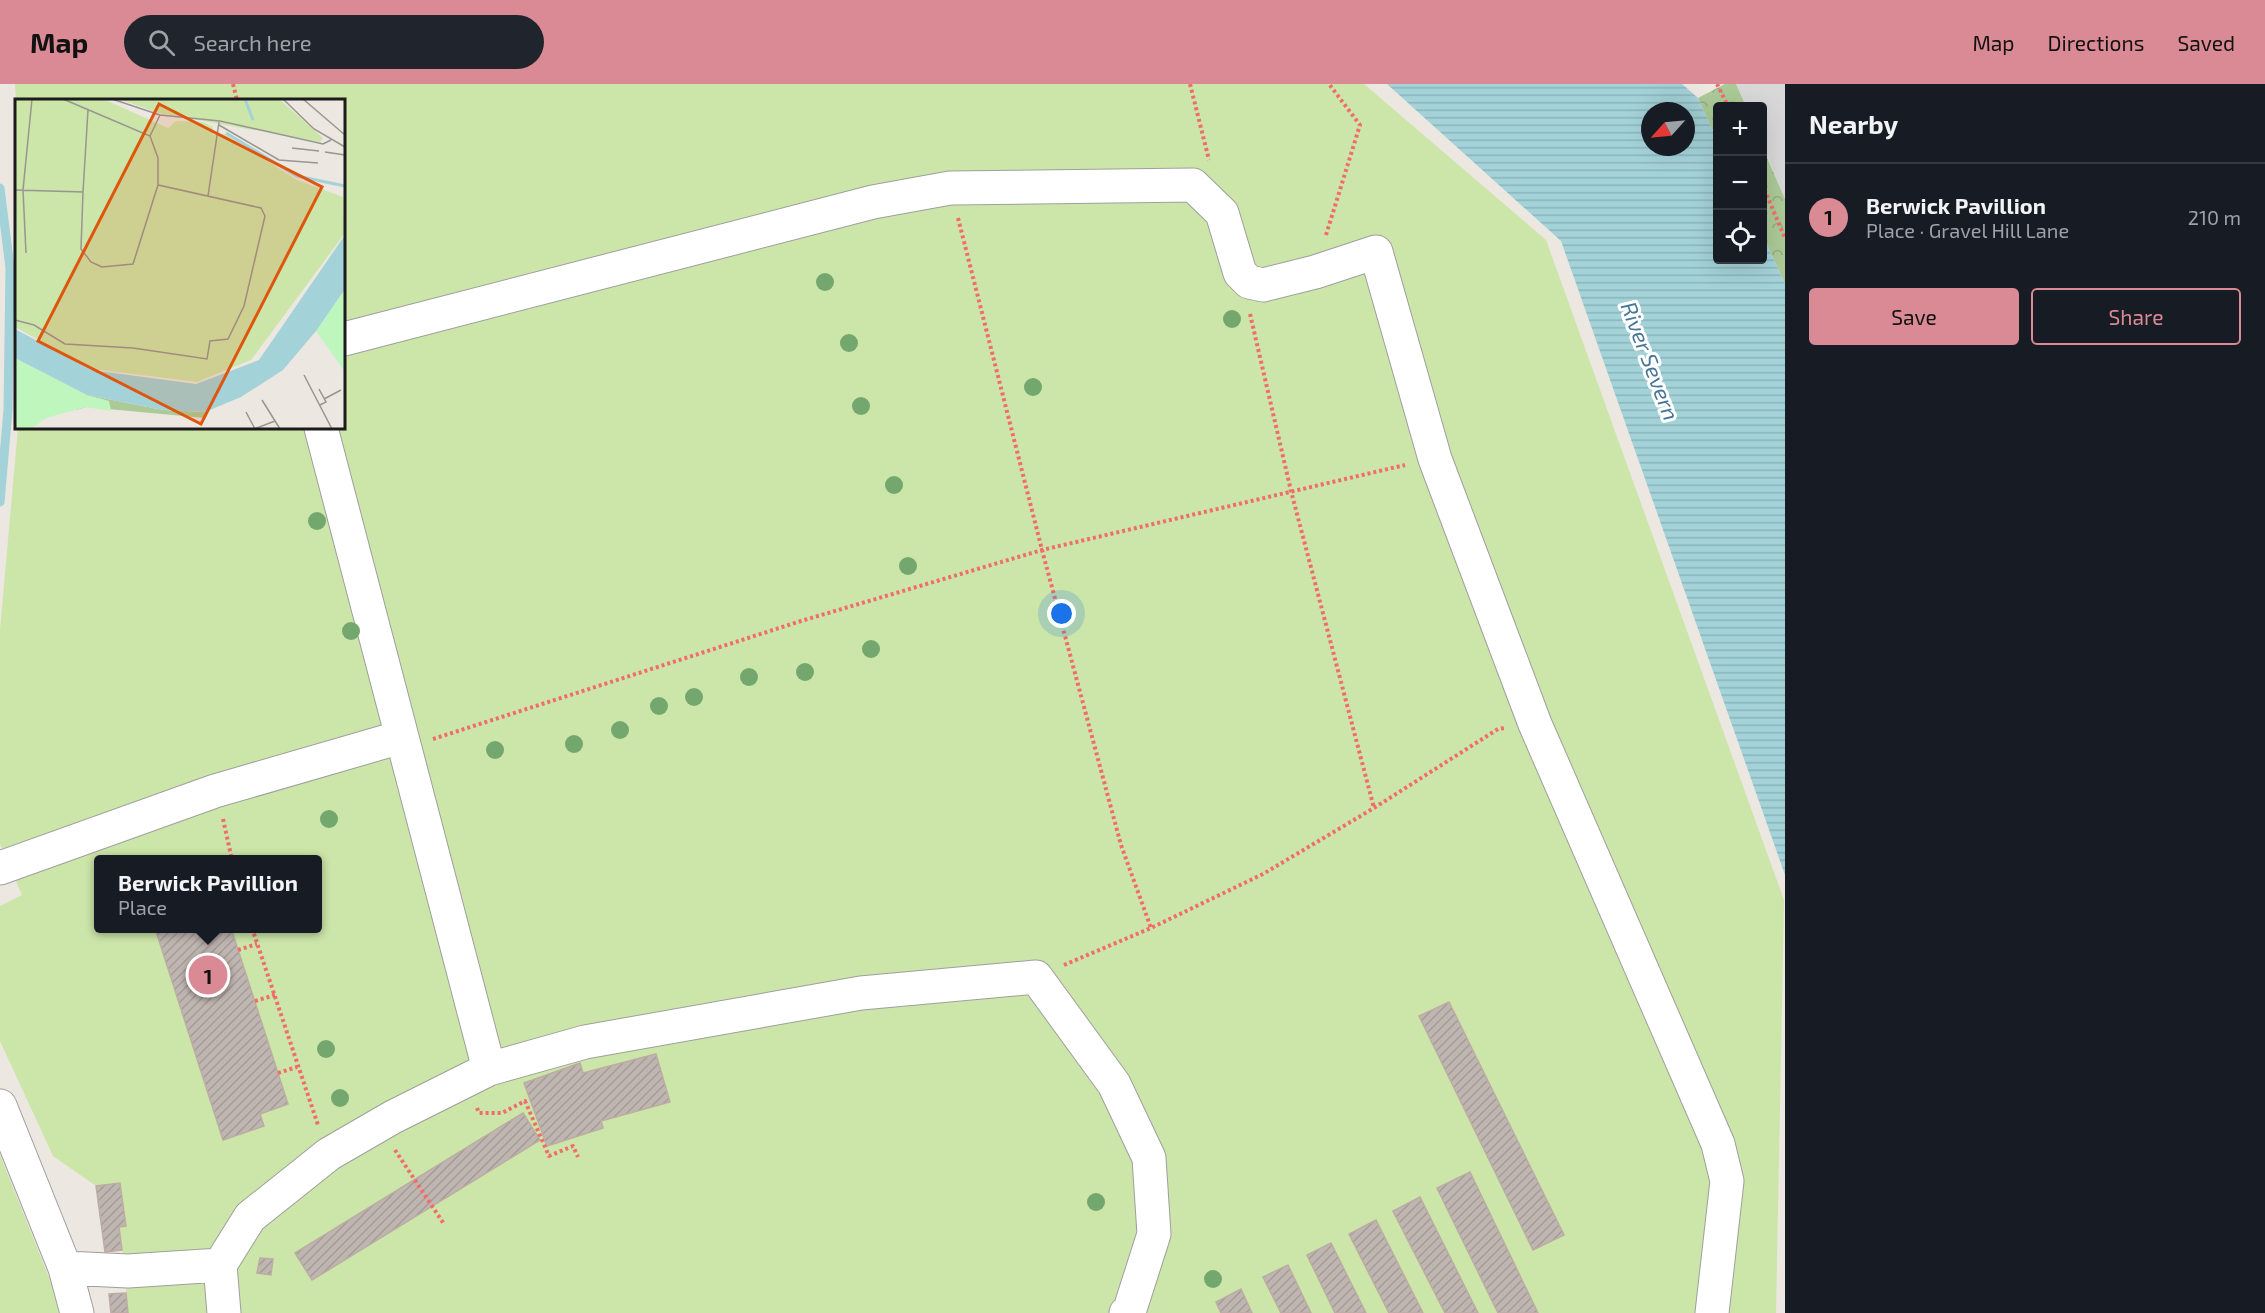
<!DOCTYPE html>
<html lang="en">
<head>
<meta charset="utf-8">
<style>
	body { margin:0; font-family:"Exo 2",sans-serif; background:#20242c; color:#f1f3f6 }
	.controls { position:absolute; right:18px; top:18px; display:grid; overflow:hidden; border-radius:6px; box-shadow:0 6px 24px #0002 }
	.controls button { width:54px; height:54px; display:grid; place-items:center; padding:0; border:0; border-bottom:2px solid #363941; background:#171b24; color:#f1f3f6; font:30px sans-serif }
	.compass { position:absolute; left:1641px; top:18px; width:54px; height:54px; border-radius:50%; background:#171b24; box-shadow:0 6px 24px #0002; rotate:243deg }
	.you { position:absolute; left:1062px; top:530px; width:21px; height:21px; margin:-15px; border:4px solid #fff; border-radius:50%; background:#1a73e8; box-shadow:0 0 0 9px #1a73e833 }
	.badge { display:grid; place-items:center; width:39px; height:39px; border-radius:50%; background:#d98a94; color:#111; font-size:20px; font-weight:700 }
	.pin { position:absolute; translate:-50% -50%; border:3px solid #fff; box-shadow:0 2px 6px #0006 }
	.popup { position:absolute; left:94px; top:771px; width:228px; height:78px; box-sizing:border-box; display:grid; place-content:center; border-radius:6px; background:#171b24; filter:drop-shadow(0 2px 4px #0005); font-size:20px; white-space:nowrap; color:#9ea1a6 }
	.popup b { font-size:22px; color:#f1f3f6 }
	.popup::after { content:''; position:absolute; left:50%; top:100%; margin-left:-12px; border:12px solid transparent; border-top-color:#171b24 }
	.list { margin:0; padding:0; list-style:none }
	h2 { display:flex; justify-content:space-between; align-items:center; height:78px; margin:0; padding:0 24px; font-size:26px }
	h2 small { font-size:20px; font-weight:400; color:#9ea1a6 }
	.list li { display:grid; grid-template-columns:39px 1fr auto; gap:18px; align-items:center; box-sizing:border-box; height:108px; padding:0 24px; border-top:2px solid #363941 }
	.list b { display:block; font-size:22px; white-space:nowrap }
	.list p { margin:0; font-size:20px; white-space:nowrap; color:#9ea1a6 }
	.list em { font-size:20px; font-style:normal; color:#9ea1a6 }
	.actions { display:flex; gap:12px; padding:18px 24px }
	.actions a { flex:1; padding:14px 0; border:2px solid #d98a94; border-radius:6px; text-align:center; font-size:21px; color:#d98a94 }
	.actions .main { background:#d98a94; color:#111 }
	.icon { flex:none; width:33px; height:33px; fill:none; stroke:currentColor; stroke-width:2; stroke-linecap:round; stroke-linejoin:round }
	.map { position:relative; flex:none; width:1785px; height:1229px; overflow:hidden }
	header { display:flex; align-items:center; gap:36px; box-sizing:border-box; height:84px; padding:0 30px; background:#d98a94; color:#111 }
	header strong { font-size:28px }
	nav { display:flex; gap:33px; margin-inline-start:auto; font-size:21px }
	.search { width:420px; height:54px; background:#20242c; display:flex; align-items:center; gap:15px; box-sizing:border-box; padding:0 21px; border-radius:33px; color:#9ea1a6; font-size:22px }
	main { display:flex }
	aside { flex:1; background:#171b24 }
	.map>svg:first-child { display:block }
</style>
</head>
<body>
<header>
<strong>Map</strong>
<div class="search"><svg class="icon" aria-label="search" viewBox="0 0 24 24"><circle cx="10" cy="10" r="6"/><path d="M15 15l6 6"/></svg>Search here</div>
<nav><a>Map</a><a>Directions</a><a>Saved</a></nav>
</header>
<main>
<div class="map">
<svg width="1785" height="1229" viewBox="0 0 1785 1229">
	<defs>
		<pattern id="forest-crowns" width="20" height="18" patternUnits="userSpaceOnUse" patternTransform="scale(1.5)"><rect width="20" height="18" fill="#abca97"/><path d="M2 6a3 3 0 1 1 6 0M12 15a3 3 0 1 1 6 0" fill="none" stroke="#93ad82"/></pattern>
		<pattern id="water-rules" width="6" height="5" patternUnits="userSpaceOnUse" patternTransform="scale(1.5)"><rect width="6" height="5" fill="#a3d2d8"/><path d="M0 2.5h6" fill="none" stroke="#8cb4b9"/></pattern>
		<pattern id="building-hatch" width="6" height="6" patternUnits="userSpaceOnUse" patternTransform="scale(1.5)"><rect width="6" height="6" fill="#c0b6b1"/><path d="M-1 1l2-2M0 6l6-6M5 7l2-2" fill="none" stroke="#a49c98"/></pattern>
	</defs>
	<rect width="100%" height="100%" fill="#ece7e1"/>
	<path fill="#d9d8d8" d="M 1736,0 L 1785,0 L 1785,115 L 1763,62 L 1762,22 L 1746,22 Z"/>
	<path fill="#cce5a8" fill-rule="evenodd" d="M 15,0 L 1364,0 L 1546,156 L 1784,816 L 1776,1229 L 128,1229 L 126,1209 L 128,1187 L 122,1166 L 119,1143 L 126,1141 L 120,1099 L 96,1102 L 53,1072 L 0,957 L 0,822 L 22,811 L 0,760 L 0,546 L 18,344 L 344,344 L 344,16 L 16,17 ZM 98,776 L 318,776 L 318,844 L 98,844 Z
		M 0,1071 L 52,1201 L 59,1229 L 0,1229 Z"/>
	<path fill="url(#forest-crowns)" d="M 1725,0 L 1736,0 L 1746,22 L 1718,22 L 1717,56 L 1698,14 Z
		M 1762,62 L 1785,115 L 1785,200 L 1763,152 Z"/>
	<path fill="url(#water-rules)" fill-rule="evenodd" d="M 1387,0 L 1682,0 L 1698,14 L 1717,56 L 1718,176 L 1762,176 L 1763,152 L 1785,200 L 1785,791 L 1561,157 ZM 1650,27 L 1686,27 L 1686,63 L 1650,63 Z"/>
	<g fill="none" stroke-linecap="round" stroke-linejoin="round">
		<path stroke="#a3d2d8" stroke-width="9" d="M 0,104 L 10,184 L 8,326 L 0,418"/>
	</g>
	<path fill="url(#building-hatch)" stroke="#bdaca4" stroke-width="1.5" d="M 155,844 L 231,844 L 288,1020 L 260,1030 L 264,1042 L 223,1056 Z
		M 1449,918 L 1564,1151 L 1533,1166 L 1419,932 Z
		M 656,970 L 670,1018 L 601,1037 L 603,1044 L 547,1062 L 524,999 L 580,979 L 583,989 Z
		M 523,1029 L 540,1056 L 312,1196 L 295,1169 Z
		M 1470,1088 L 1538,1229 L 1498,1229 L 1437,1104 Z
		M 120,1099 L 126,1142 L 119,1143 L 122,1166 L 105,1168 L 96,1102 Z
		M 1420,1113 L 1478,1229 L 1445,1229 L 1393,1127 Z
		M 1376,1136 L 1423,1229 L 1389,1229 L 1349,1150 Z
		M 1331,1159 L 1366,1229 L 1335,1229 L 1307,1171 Z
		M 260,1174 L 273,1175 L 271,1191 L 257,1189 Z
		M 1288,1181 L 1311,1229 L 1281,1229 L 1263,1193 Z
		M 1241,1205 L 1252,1229 L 1221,1229 L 1216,1218 Z
		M 126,1209 L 128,1229 L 111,1229 L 109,1210 Z"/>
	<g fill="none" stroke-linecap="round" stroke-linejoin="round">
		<g stroke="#9f9f9f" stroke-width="35">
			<path id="minor" d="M 344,255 L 873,118 L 950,104 L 1193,101 L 1222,129 L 1240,189 L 1249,198 L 1263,201 L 1315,188 L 1376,168 L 1435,375 L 1535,640 L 1718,1060 L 1727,1097 L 1712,1229
				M 321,344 L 489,985 L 585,958 L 861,909 L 1036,893 L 1114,1000 L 1149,1074 L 1154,1150 L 1130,1225 L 1126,1229
				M 0,784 L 215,707 L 401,653
				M 0,1022 L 65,1184 L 77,1229
				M 65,1184 L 128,1187 L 220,1181
				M 224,1229 L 220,1181 L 250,1133 L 329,1070 L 393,1033 L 489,985"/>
		</g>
		<path stroke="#f26c6c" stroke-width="4" stroke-dasharray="3 3" stroke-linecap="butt" d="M 233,0 L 237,16
			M 1190,0 L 1209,76
			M 1717,0 L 1728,22
			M 1762,100 L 1785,154
			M 958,134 L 1042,466 L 1121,761 L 1151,844
			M 1326,151 L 1360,41 L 1329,0
			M 1250,230 L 1291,407 L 1374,724
			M 433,655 L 801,537 L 1042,466 L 1405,381
			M 223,735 L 232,776
			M 252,844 L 318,1041
			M 238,866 L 257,860
			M 1064,881 L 1151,844 L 1263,790 L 1374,724 L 1498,645 L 1505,644
			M 255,917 L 275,911
			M 278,989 L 297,983
			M 477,1024 L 479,1029 L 502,1029 L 525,1017 L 549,1072 L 573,1062 L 578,1073
			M 395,1066 L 444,1140"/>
		<use href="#minor" stroke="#fff" stroke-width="33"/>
	</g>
	<g fill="#74a76e">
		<circle cx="825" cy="198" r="9"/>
		<circle cx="1232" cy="235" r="9"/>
		<circle cx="849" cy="259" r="9"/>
		<circle cx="1033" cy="303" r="9"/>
		<circle cx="861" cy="322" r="9"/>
		<circle cx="894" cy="401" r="9"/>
		<circle cx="317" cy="437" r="9"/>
		<circle cx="908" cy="482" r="9"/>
		<circle cx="351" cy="547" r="9"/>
		<circle cx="871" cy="565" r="9"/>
		<circle cx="805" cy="588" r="9"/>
		<circle cx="749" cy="593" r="9"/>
		<circle cx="694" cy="613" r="9"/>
		<circle cx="659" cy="622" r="9"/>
		<circle cx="620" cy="646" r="9"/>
		<circle cx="574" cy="660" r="9"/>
		<circle cx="495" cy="666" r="9"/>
		<circle cx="329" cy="735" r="9"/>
		<circle cx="326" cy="965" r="9"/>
		<circle cx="340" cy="1014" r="9"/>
		<circle cx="1096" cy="1118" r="9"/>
		<circle cx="1213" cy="1195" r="9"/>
	</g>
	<g text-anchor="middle" stroke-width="6" stroke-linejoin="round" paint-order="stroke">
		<g font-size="22" font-style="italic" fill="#477796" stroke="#fff">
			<text transform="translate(1650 277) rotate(69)" y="8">River Severn</text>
		</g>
	</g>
	<g transform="translate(15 15)">
		<rect width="330" height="330" fill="#ece7e1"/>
		<path d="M 0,0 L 88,0 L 153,29 L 161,22 L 188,23 L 198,28 L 198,36 L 210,35 L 282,81 L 328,98 L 330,134 L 236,261 L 182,283 L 78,270 L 0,228 ZM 104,0 L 264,0 L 308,39 L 305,43 L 144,14 Z" fill="#cce5a8"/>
		<path d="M 72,296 L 148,311 L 190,313 L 190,319 L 71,308 L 61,311 Z" fill="#abca97"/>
		<path d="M 330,190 L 330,273 L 301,232 ZM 0,259 L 72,296 L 94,302 L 96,312 L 71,308 L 31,319 L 16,330 L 0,330 Z" fill="#bff6be"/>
		<path d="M 330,136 L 330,190 L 301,232 L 268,271 L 226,298 L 190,313 L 148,311 L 72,296 L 0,259 L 0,230 L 76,271 L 181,285 L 244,261 Z" fill="#a3d2d8"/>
		<path fill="none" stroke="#a3d2d8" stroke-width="3" d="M 230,0 L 238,21M 211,34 L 282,77 L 330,87"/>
		<path fill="none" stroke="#989592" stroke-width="1.5" d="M 48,0 L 135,37 L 143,59 L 143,86M 97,0 L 145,16 L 205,22 L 308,45 L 316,41M 268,0 L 299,30 L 330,48M 288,0 L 330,36M 204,26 L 264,61 L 303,64M 135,37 L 145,16M 277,49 L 304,52M 310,53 L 330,56M 0,91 L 68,93 L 66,150 L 76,163 L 87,168 L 118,165 L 143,86 L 246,109 L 250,117 L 229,207 L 213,240 L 195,242 L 192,260 L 118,249 L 50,245 L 19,226 L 0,221M 68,93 L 73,11M 193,97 L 204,23M 11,154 L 8,91 L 17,0M 289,276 L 317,330M 304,290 L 311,303 L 305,306M 309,300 L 326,291M 247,301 L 265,330M 231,313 L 240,330M 239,330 L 260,322"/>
		<path fill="#de560d" fill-opacity="0.15" stroke="#de560d" stroke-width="3" d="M 144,5 L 307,88 L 186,325 L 23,242 Z"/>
		<rect width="330" height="330" fill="none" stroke="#1b1b1b" stroke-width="3"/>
	</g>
</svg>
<div class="controls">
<button>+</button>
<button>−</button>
<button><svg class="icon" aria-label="locate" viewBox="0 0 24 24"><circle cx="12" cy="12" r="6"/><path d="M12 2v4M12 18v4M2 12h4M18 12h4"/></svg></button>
</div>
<svg class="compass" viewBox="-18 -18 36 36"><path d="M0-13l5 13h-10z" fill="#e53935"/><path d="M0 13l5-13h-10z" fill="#9ea1a6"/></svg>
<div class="you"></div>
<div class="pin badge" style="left:208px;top:891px">1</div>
<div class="popup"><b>Berwick Pavillion</b>Place</div>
</div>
<aside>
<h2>Nearby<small></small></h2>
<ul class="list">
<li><span class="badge">1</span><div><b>Berwick Pavillion</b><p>Place · Gravel Hill Lane</p></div><em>210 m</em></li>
</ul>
<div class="actions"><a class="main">Save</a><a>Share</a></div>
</aside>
</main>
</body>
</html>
